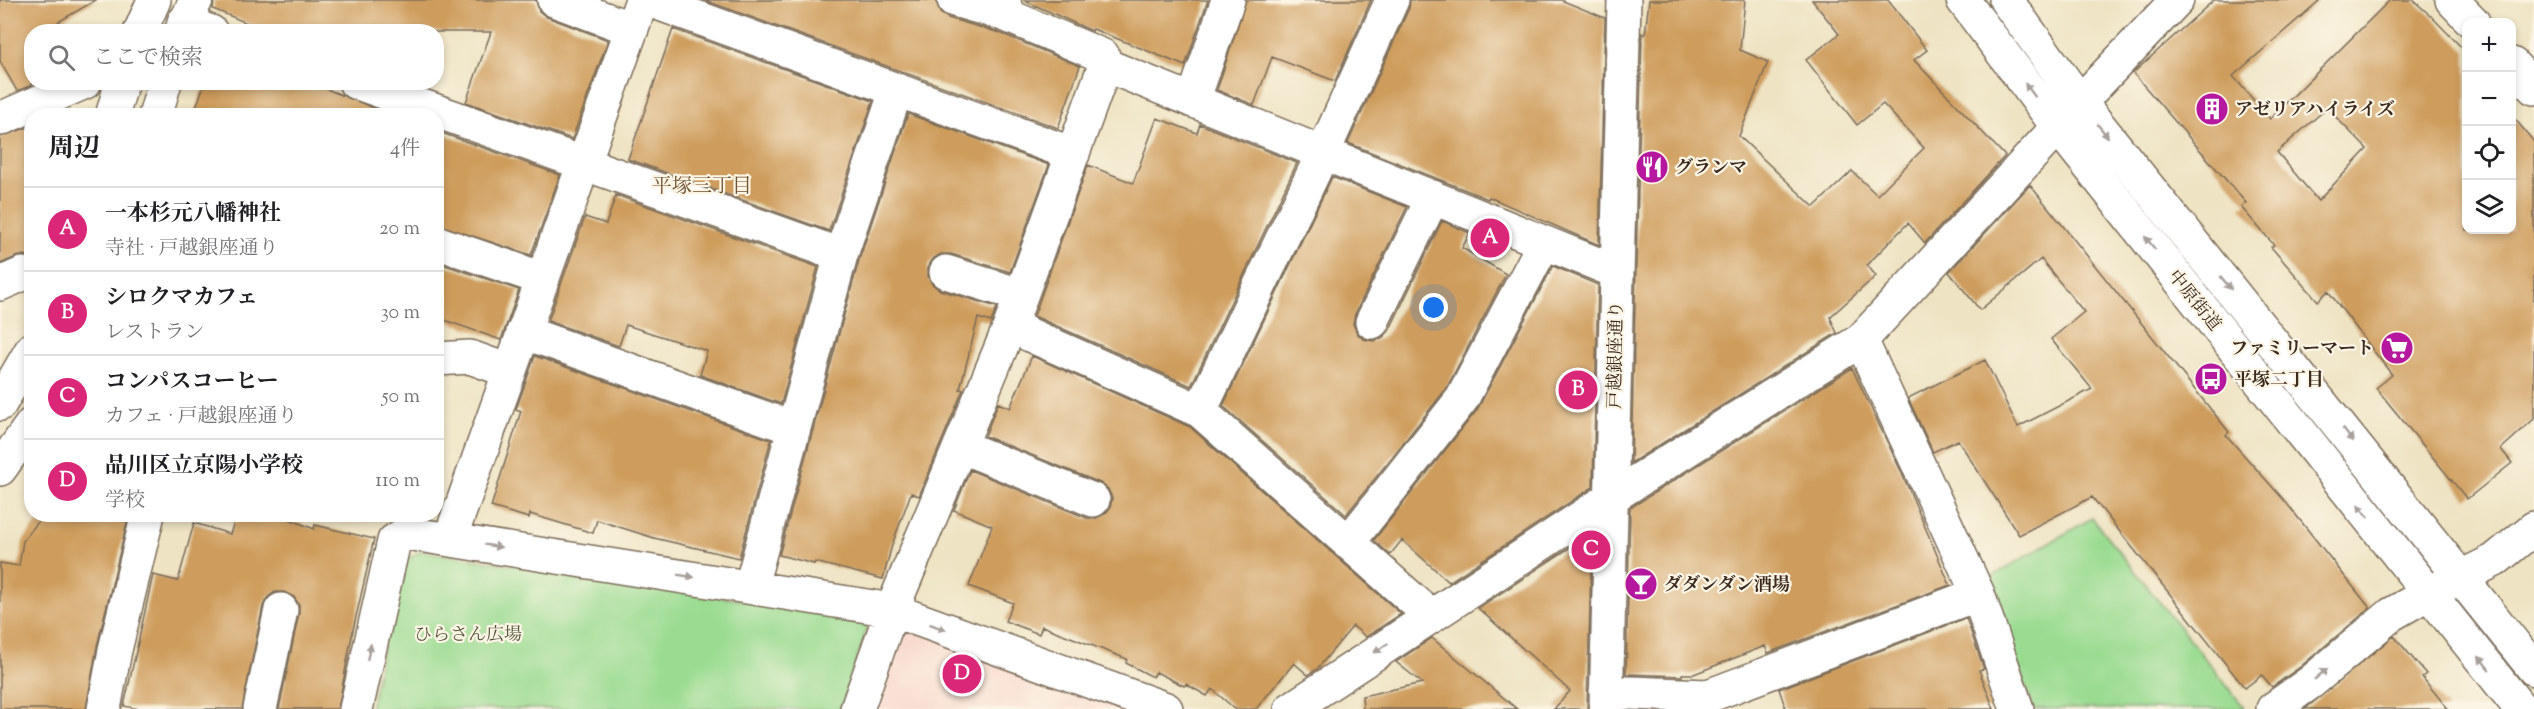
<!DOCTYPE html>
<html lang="ja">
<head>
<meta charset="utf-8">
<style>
	body { margin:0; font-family:"Sorts Mill Goudy","Noto Serif JP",serif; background:#f2f2f2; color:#202124 }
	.controls { position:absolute; right:18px; top:18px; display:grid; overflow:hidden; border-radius:12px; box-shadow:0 3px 9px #0003 }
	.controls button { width:54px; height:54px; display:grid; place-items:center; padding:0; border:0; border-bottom:2px solid #e0e0e0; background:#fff; color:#202124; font:30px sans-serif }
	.you { position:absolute; left:1434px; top:308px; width:21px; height:21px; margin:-15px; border:4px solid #fff; border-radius:50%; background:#1a73e8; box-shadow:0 0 0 9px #1a73e833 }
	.badge { display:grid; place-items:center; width:39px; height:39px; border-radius:50%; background:#db2777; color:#fff; font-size:20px; font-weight:700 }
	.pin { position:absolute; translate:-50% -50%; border:3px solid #fff; box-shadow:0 2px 6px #0006 }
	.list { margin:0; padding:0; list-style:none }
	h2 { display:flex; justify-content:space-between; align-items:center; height:78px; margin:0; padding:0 24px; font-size:26px }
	h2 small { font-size:20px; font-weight:400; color:#757577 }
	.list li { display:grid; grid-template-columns:39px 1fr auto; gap:18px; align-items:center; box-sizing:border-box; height:84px; padding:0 24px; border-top:2px solid #e0e0e0 }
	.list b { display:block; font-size:22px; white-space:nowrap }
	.list p { margin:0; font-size:20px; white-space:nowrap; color:#757577 }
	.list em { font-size:20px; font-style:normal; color:#757577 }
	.icon { flex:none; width:33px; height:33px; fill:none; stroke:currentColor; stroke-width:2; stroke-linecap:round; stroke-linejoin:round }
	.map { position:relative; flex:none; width:2534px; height:709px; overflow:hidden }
	.search { position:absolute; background:#fff; box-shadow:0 3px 9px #0003; left:24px; top:24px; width:420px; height:66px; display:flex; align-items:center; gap:15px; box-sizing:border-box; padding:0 21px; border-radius:24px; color:#757577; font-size:22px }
	.panel { position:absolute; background:#fff; box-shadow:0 3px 9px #0003; left:24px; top:108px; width:420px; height:414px; border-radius:24px }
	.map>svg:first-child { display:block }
</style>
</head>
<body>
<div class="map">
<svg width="2534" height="709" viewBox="0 0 2534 709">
	<rect width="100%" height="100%" fill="#fcf5e5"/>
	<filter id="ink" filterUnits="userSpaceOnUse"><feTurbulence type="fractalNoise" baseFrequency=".0167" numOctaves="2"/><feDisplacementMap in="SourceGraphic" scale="12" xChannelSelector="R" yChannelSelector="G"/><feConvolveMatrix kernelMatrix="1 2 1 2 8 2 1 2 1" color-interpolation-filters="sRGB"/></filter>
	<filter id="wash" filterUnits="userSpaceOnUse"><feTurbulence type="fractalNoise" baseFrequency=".008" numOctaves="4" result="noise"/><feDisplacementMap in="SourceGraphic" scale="24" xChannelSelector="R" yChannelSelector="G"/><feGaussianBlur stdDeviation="1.35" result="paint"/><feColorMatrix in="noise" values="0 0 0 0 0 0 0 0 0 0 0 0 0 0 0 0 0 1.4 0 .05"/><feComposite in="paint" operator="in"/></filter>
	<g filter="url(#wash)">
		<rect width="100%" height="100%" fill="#eee3c3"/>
		<path fill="#f7d1c7" d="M 910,629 L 1136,709 L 875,709 L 900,638 Z"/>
		<path fill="#9adb91" stroke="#6a8258" stroke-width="1.5" d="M 2092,518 L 2244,707 L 2242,709 L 2034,709 L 1987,579 Z
			M 421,551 L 870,620 L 840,709 L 370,709 L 401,563 Z"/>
		<g id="blocks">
			<path fill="#ce9c5b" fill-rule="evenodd" d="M 0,0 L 96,0 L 41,32 L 32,32 L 32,85 L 17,91 L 0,61 Z
				M 214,0 L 536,0 L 539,11 L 547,17 L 608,40 L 572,139 L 466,102 L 491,32 L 269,32 L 213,9 Z
				M 704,0 L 936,0 L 940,13 L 948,18 L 1000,33 L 1080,66 L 1058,128 Z
				M 1023,0 L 1208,0 L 1185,66 L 1093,29 L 1092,31 Z
				M 1246,0 L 1371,0 L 1335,81 L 1272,57 L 1254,105 L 1217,90 Z
				M 1410,0 L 1561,0 L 1605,18 L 1599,245 L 1489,197 L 1488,199 L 1348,143 L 1409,8 Z
				M 1649,0 L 1745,0 L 1740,50 L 1768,62 L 1739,136 L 1814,207 L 1852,171 L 1877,195 L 1924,148 L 1883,104 L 1857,125 L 1806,60 L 1839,34 L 1812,0 L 1888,0 L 1927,50 L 1914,60 L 2005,156 L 1925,243 L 1908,223 L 1867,265 L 1876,276 L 1830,317 L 1837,333 L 1631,463 L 1642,33 L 1645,35 Z
				M 2214,0 L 2320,0 L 2233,76 L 2270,119 L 2390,0 L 2413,0 L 2431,16 L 2466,52 L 2466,230 L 2511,230 L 2511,125 L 2516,120 L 2534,142 L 2534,419 L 2501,449 L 2512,463 L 2467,499 L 2376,388 L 2392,375 L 2328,291 L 2318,301 L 2271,247 L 2274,245 L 2241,207 L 2246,203 L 2133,73 ZM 2327,108 L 2367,149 L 2318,201 L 2277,152 Z
				M 673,29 L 873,101 L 829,231 L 628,159 Z
				M 205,82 L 309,82 L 389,114 L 193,116 Z
				M 908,114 L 1049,165 L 1010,272 L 951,254 L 941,254 L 934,258 L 928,266 L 928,277 L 932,284 L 940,290 L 997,307 L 991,322 L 978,318 L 960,389 L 963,390 L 919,496 L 911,493 L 892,545 L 883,579 L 815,562 L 814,564 L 779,555 L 859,260 Z
				M 1157,118 L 1197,133 L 1200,124 L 1297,163 L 1191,386 L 1034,316 L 1088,165 L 1133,183 Z
				M 32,126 L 32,258 L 25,255 L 16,257 L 0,264 L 0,137 Z
				M 436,131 L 560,175 L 531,255 L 436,224 Z
				M 1332,177 L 1407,207 L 1355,314 L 1353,324 L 1357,333 L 1363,339 L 1374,341 L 1382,338 L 1389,331 L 1442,221 L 1470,233 L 1462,248 L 1506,274 L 1446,389 L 1346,515 L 1223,406 Z
				M 2030,185 L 2229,432 L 2226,435 L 2284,500 L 2370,608 L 2300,667 L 2272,687 L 2262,675 L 2245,688 L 2092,497 L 2019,535 L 1958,440 L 1933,452 L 1908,398 L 1985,360 L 2018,427 L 2092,389 L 2051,339 L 2084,312 L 2041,259 L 1980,310 L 1949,272 Z
				M 616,195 L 818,267 L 781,404 L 700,375 L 707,351 L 626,325 L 619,346 L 548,321 L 585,217 L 606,224 Z
				M 436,262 L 519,290 L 501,340 L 436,317 Z
				M 1553,266 L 1598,285 L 1593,487 L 1449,582 L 1402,540 L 1390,555 L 1374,540 L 1477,410 Z
				M 535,356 L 771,440 L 739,558 L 654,538 L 597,520 L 593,533 L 530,514 L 529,518 L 491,507 L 521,411 L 516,409 Z
				M 1032,356 L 1190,427 L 1401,614 L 1366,637 L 1353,626 L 1317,669 L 1308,675 L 1294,663 L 1256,709 L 1235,709 L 1212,689 L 1207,696 L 1186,684 L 1184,686 L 1156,672 L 1153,677 L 1126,663 L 1127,659 L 1042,626 L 1039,634 L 1005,621 L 1013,603 L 969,586 L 992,526 L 954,510 L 970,470 L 1087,518 L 1096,518 L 1105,514 L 1110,508 L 1112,498 L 1108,489 L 1100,483 L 985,436 L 998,403 L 1010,408 Z
				M 1852,368 L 1900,469 L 1950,585 L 1768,653 L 1765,646 L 1694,674 L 1682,674 L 1682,676 L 1626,674 L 1630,508 Z
				M 44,514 L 129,514 L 97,646 L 86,709 L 0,709 L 0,563 L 19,566 L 23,541 Z
				M 237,514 L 277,514 L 314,529 L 315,525 L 374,539 L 353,630 L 338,709 L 279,709 L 299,613 L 299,605 L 294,597 L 284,592 L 275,592 L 268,597 L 263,606 L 242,709 L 139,709 L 124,706 L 153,575 L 178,581 L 194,523 L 230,534 Z
				M 1592,533 L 1587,709 L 1554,709 L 1570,691 L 1478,608 Z
				M 1966,618 L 1984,669 L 1979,670 L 1994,709 L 1786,709 L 1779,689 Z
				M 2394,636 L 2426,674 L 2422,677 L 2448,709 L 2305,709 Z
				M 1432,638 L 1517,709 L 1363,709 L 1362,696 L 1422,683 L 1396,662 Z"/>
		</g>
	</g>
	<g filter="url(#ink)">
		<use href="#blocks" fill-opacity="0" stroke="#7a6b58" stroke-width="1.5"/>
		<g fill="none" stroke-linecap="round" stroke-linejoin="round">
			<g stroke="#7a6b58" stroke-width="36">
				<path id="minor" d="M 554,0 L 632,29
					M 649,0 L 1073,154
					M 954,0 L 1006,15
					M 2452,0 L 2473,22
					M 184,22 L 211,32
					M 2512,64 L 2534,88
					M 1105,65 L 1617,272
					M 355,82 L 841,255
					M 1193,101 L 1228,0
					M 2080,102 L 2177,0
					M 0,119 L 85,82
					M 436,242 L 543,279
					M 946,272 L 1020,295
					M 0,284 L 23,274
					M 1372,322 L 1433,197
					M 1010,326 L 1200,411 L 1430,615
					M 523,332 L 793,428
					M 1861,340 L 1978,594 L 2017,709
					M 436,359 L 470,357 L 509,371
					M 1200,411 L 1323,153 L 1392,0
					M 960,446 L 1093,500
					M 450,539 L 642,0
					M 1348,543 L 1462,399 L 1544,243
					M 751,586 L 841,255 L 896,91
					M 1606,692 L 1708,696 L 1978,594
					M 104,709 L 115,650 L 148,514
					M 260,709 L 281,610
					M 356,709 L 394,541 L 406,533 L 892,610 L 1166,709
					M 857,709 L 892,610 L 1010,326 L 1105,65 L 1103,56 L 1006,15 L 1004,0
					M 1291,709 L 1612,497 L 1861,340 L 2058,127
					M 1606,709 L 1624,0
					M 2273,709 L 2311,682 L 2392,614 L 2427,594 L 2495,560 L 2534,528"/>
			</g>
			<g stroke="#7a6b58" stroke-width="36">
				<path id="major" d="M 1963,0 L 2058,127 L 2521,709
					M 2006,0 L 2080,102 L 2534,669
					M 140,32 L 154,0
					M 181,32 L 196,0
					M 112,116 L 122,82
					M 155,116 L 165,82
					M 0,404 L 32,349
					M 0,469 L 32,424"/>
			</g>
			<use href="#minor" stroke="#fff" stroke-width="33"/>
			<use href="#major" stroke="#fff" stroke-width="33"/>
		</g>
		<defs><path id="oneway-solid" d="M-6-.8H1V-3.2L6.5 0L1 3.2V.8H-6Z" transform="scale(1.5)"/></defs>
		<g fill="#a79f9a">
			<use href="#oneway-solid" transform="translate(2030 90) rotate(-127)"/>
			<use href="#oneway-solid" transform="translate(2103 131) rotate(51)"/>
			<use href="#oneway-solid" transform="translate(2150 243) rotate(-129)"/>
			<use href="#oneway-solid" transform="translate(2226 283) rotate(51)"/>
			<use href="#oneway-solid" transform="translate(2348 435) rotate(52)"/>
			<use href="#oneway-solid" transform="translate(2363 511) rotate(-128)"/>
			<use href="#oneway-solid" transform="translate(493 546) rotate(9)"/>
			<use href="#oneway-solid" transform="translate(686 576) rotate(9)"/>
			<use href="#oneway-solid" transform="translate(938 627) rotate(20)"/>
			<use href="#oneway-solid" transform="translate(1381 648) rotate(146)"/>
			<use href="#oneway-solid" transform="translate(369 652) rotate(-77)"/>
			<use href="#oneway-solid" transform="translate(2484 663) rotate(-129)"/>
			<use href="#oneway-solid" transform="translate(2321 674) rotate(-40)"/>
		</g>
	</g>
	<defs>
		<g id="building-disc" transform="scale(1.725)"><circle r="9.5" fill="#b5179e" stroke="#fcf5e5"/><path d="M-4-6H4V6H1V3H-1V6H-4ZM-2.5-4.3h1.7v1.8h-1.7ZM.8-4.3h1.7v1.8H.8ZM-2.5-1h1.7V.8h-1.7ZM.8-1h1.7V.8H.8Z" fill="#fff"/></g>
		<g id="restaurant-disc" transform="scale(1.725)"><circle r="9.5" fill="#b5179e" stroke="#fcf5e5"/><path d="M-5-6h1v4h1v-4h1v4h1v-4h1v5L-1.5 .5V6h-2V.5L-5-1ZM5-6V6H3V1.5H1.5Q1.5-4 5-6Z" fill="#fff"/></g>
		<g id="supermarket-disc" transform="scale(1.725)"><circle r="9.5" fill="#b5179e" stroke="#fcf5e5"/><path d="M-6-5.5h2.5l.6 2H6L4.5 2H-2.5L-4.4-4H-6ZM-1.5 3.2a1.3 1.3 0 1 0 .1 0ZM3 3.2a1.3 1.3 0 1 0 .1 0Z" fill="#fff"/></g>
		<g id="bus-disc" transform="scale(1.725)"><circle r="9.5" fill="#b5179e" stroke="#fcf5e5"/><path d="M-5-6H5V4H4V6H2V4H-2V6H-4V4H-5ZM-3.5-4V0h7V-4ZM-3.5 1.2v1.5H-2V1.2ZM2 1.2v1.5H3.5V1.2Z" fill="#fff"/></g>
		<g id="bar-disc" transform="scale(1.725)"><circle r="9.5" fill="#b5179e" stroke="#fcf5e5"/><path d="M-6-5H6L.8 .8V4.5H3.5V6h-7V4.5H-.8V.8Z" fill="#fff"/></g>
	</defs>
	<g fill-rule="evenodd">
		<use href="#building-disc" x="2212" y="109"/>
		<use href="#restaurant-disc" x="1652" y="167"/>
		<use href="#supermarket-disc" x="2397" y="348"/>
		<use href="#bus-disc" x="2211" y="379"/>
		<use href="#bar-disc" x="1641" y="584"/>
	</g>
	<g text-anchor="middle" stroke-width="4.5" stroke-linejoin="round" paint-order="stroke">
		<g font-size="18" font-weight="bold" fill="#3b2a1e" stroke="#fcf5e5" text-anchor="start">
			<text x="2235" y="115">アゼリアハイライズ</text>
			<text x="1675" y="173">グランマ</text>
			<text x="2374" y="354" text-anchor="end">ファミリーマート</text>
			<text x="2234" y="385">平塚二丁目</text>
			<text x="1664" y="590">ダダンダン酒場</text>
		</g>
		<g font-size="18" fill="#3b2a1e" stroke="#fcf5e5">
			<text transform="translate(2195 300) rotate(51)" y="6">中原街道</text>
			<text transform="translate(1615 355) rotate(-89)" y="6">戸越銀座通り</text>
		</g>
		<g font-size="18" fill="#53563b" stroke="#fcf5e5">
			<text x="468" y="640">ひらさん広場</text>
		</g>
		<g font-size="20" fill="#6e5233" stroke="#fcf5e5">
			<text x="702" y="192">平塚三丁目</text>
		</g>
	</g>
</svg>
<div class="controls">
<button>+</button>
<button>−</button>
<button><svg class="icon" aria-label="locate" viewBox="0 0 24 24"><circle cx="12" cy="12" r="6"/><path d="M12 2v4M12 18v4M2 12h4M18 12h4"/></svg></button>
<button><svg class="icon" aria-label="layers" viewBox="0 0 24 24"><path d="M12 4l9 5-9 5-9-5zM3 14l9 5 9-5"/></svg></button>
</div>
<div class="you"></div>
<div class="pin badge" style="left:1490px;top:238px">A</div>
<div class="pin badge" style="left:1578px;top:390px">B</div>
<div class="pin badge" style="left:1591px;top:550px">C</div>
<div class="pin badge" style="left:962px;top:674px">D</div>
<div class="search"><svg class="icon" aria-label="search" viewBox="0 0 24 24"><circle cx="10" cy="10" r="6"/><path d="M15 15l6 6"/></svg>ここで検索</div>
<section class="panel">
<h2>周辺<small>4件</small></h2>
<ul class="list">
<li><span class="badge">A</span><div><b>一本杉元八幡神社</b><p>寺社 · 戸越銀座通り</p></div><em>20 m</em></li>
<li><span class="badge">B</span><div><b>シロクマカフェ</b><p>レストラン</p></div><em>30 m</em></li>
<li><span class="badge">C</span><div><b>コンパスコーヒー</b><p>カフェ · 戸越銀座通り</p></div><em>50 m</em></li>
<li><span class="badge">D</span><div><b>品川区立京陽小学校</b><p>学校</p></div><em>110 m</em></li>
</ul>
</section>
</div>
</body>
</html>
